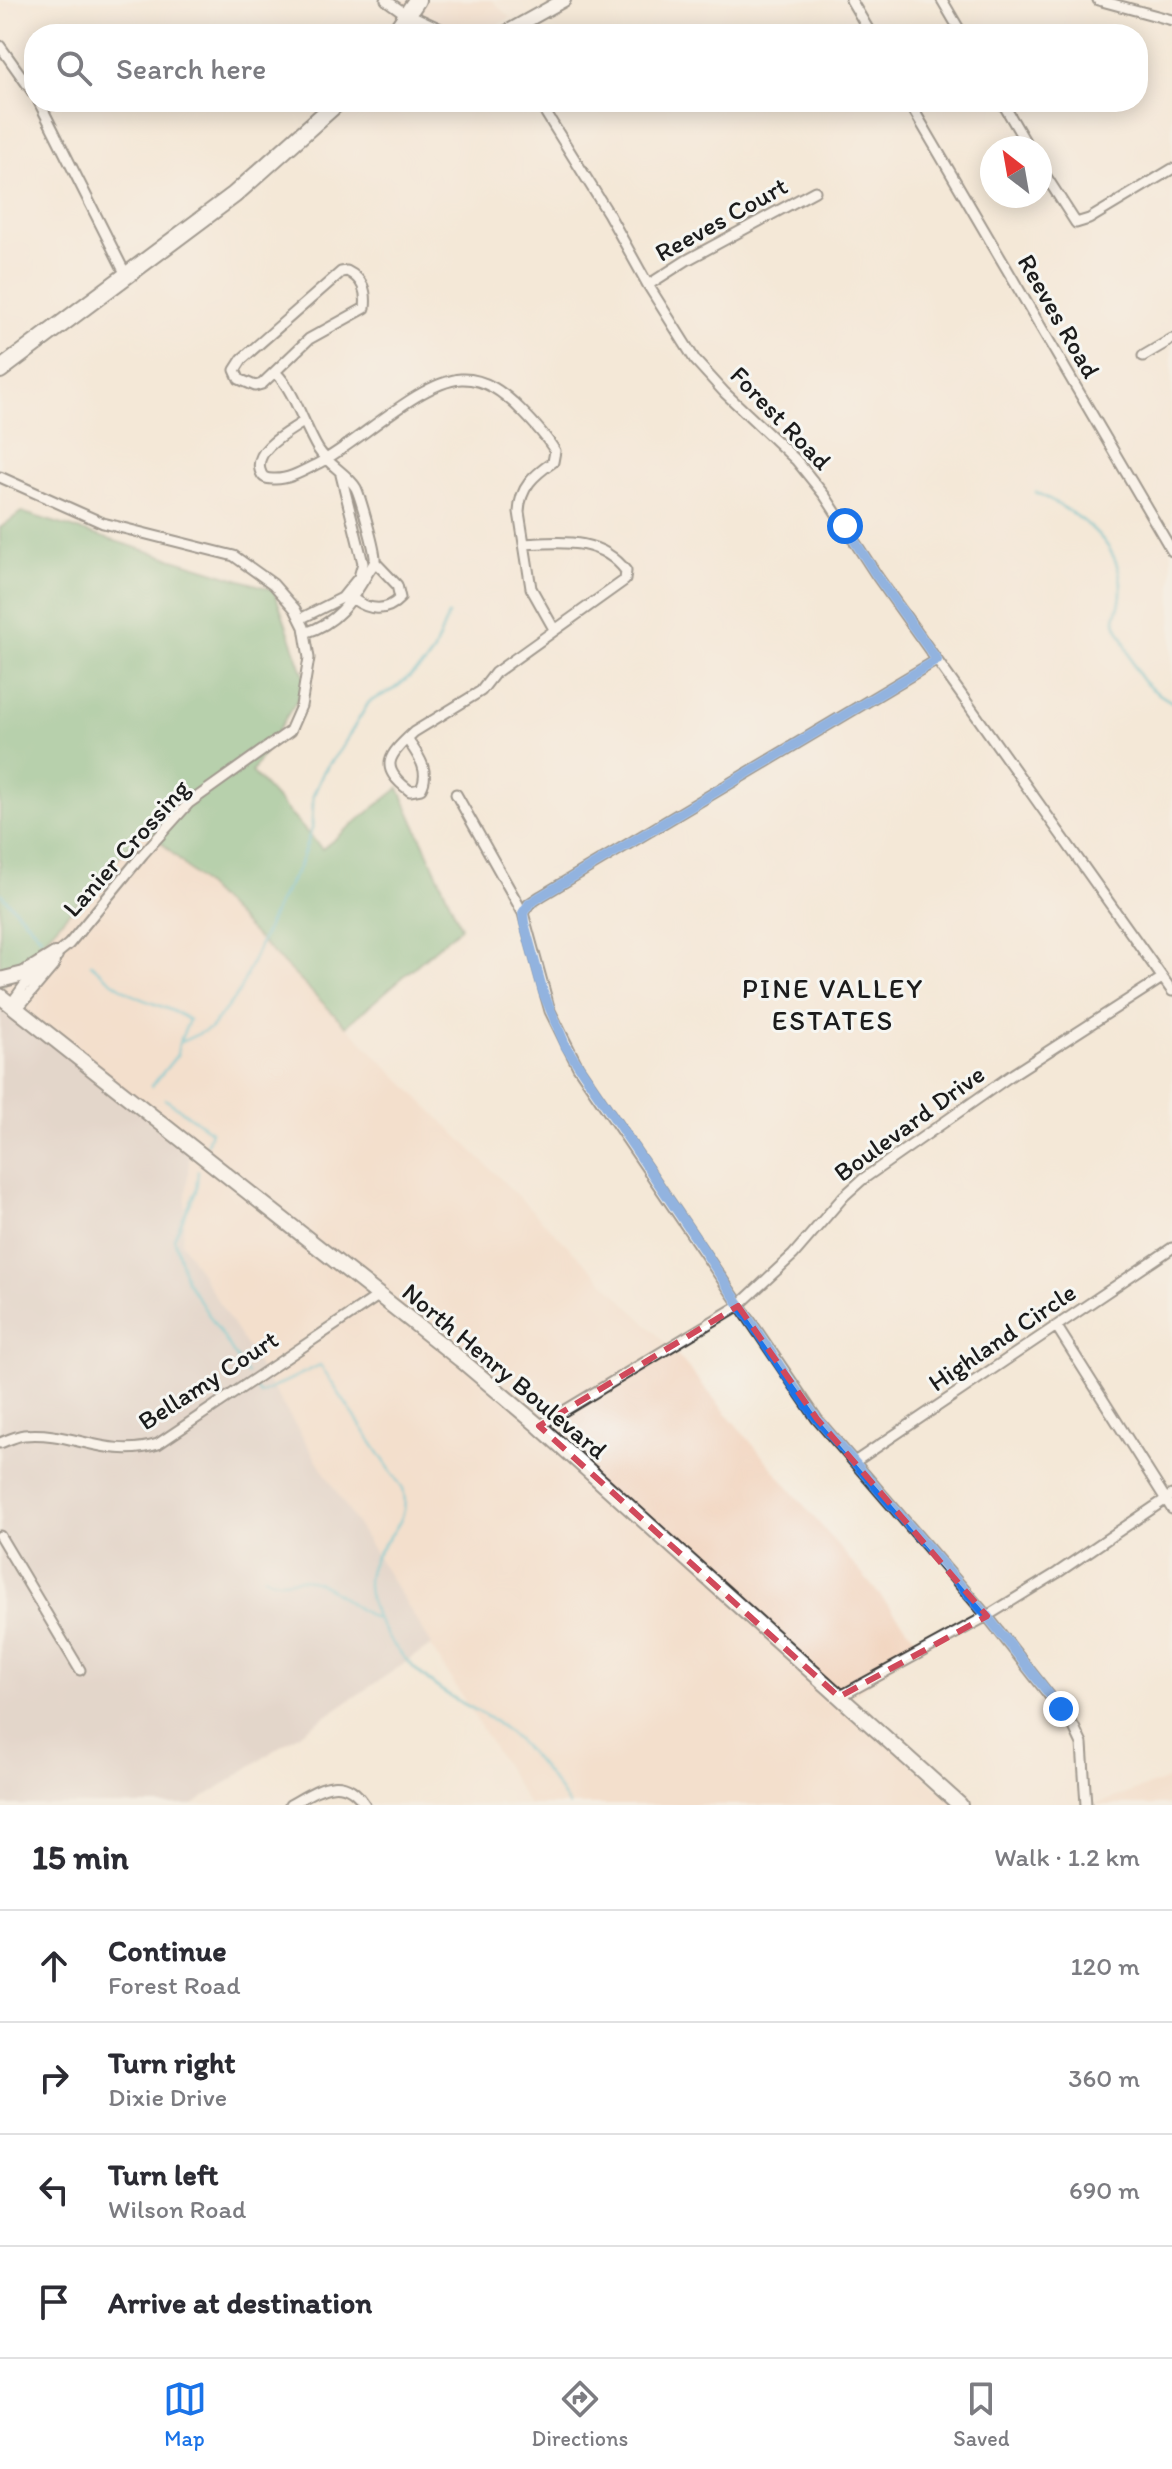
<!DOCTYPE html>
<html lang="en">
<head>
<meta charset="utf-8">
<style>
	body { margin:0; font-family:Itim,sans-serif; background:#f7f7f7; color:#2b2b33 }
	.compass { position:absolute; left:980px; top:136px; width:72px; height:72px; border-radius:50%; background:#fff; box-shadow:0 4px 20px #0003; rotate:329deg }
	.stop { position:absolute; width:24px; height:24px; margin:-18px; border:6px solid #1a73e8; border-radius:50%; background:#fff }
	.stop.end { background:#1a73e8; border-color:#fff; box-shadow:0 2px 8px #0008 }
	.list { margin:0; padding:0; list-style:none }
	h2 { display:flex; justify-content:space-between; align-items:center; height:104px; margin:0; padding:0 32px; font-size:34px }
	h2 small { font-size:26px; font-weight:400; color:#7c7c81 }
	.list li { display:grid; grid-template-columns:52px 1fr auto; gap:24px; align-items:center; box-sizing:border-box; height:112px; padding:0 32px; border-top:2px solid #e1e1e2 }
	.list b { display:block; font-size:30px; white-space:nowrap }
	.list p { margin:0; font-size:26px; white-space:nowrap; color:#7c7c81 }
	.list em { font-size:26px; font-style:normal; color:#7c7c81 }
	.icon { flex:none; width:44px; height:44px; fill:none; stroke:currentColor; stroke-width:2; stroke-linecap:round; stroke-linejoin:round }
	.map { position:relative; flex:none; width:1172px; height:1805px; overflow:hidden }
	.search { position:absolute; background:#fff; box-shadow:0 4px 20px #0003; left:24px; right:24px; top:24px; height:88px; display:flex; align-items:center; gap:20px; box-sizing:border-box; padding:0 28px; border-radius:32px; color:#7c7c81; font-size:30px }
	.sheet { height:552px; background:#fff }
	nav { display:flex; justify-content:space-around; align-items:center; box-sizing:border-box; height:112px; border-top:2px solid #e1e1e2; background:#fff; font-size:22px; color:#7c7c81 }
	nav a { display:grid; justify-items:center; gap:4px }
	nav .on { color:#1a73e8 }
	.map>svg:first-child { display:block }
</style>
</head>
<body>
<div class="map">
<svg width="1172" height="1805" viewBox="0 0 1172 1805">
	<rect width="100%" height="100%" fill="#f6f6f2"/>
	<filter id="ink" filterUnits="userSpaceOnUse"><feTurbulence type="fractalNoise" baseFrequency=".0125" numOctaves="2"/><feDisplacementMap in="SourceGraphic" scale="16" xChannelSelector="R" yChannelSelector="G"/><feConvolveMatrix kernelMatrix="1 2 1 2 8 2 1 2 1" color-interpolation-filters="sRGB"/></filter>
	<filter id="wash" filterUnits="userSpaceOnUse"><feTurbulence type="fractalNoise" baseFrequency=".006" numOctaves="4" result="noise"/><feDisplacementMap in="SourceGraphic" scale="32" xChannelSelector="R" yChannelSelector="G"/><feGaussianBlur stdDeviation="1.8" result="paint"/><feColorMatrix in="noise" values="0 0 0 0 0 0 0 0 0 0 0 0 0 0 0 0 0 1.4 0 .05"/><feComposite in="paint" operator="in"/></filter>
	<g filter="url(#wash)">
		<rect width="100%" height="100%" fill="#f4e8d7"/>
		<path fill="#f2d4be" d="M 382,0 L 492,0 L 510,18 L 480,34 L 413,34 Z
			M 146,827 L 674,1351 L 920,1643 L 844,1703 L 957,1805 L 529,1805 L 182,1243 L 190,1152 L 0,1002 L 0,989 Z
			M 1172,1778 L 1172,1805 L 1093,1805 Z"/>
		<path fill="#cfc0ba" d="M 0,1002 L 190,1152 L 182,1243 L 432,1645 L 193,1805 L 0,1805 Z"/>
		<path fill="#6eb378" stroke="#45684a" stroke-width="2" d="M 21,512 L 274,590 L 307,684 L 252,772 L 322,849 L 399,788 L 461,927 L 346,1026 L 146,827 L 0,989 L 0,528 Z"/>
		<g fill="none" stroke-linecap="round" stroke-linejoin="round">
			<path stroke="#45b3c1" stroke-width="3" d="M 1036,492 C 1067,509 1105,529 1117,565 C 1121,576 1122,590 1120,602 C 1119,608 1115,614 1115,620 C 1115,625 1119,631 1122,636 C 1138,675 1134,680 1172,702
				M 0,893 L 41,937
				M 91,964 C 105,977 120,988 137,997 C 155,1005 174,1009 189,1020 L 179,1043 L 177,1055 L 152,1086
				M 179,1043 L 211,1028 L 239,992 L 278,903 L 299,867 L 312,828 L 313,796 L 324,771 L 341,749 L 369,702 L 394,689 L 425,664 L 433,653 L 448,615
				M 165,1099 L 211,1131 L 207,1144
				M 198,1171 L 196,1191 L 174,1238 L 186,1280 L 247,1374
				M 255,1387 L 260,1394 L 320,1365 L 403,1489 C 416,1536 356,1545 370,1599 C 381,1640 419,1678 455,1699 C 471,1708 487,1715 502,1727 C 529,1748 550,1776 569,1805
				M 264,1576 C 285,1588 292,1574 314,1581 C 337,1589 352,1609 375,1618"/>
		</g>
	</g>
	<g filter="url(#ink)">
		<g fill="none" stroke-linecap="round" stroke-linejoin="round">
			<g stroke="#3c3b38" stroke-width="13">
				<path id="street" d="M 386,0 L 407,15
					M 851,0 L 871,34
					M 942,0 L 962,34
					M 1098,0 L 1172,20
					M 0,46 L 34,94
					M 39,102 L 127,277
					M 539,102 L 608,213 L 648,285 L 695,360 L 725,393 L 796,460 L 825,496 L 877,576 L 1172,991
					M 909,102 L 1172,551
					M 1002,102 L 1029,148
					M 1040,167 L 1076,223 L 1089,219 L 1172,169
					M 347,271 C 363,279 367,291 365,308 L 309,339 L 262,384 L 255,386 L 239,379 L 235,370 L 242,359 L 341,272 Z
					M 648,285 L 687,260 L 815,191
					M 1143,356 L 1172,339
					M 276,373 C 294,390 304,426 318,449 C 328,465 348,474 356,488 C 360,496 376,552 375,560 C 374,565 369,570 366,576 C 350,603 337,623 305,633
					M 303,422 C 289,432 254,449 260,470 C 262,477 265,479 273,479 C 289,480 305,470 319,463 C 358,443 419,382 461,379 C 485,378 504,393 520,409 C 533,422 546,436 555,451 L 553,462 C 534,475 520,487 519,512 L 531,588 L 554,629
					M 0,477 L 103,523 L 234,556 L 273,584 L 295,609 L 304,627 L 309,658 L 301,706 L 290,731 L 189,803 L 143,854 L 69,944 L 53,957
					M 353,599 C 369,610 386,613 400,598 L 397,585 L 375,562
					M 300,619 L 342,598 L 359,577 L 363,563 L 341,475
					M 407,739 C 417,754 431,770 421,789 L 410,791 C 378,767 388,756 414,732 L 481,691 L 495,673 L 625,580 L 626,571 C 600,537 562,542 524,544
					M 456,794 L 523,913 L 550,1011 L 578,1067 L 817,1419 L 987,1616 L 1074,1727 L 1082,1744 L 1086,1805
					M 523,913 L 529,904 L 541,896 L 937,660
					M 11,1004 L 24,986 L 42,968
					M 17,1009 L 54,965 L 55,955
					M 1057,1327 L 1172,1509
					M 539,1426 L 738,1306 L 793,1255 L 844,1196 L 863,1179 L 1013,1074 L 1162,978
					M 0,1443 C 8,1440 16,1436 24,1435 C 71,1430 107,1460 158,1444 L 378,1296
					M 856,1461 L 1172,1248
					M 0,1536 L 80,1670
					M 839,1697 L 987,1616 L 1057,1573 L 1172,1495
					M 290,1805 C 317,1790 343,1770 365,1805"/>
			</g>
			<g stroke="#3c3b38" stroke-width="16">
				<path id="secondary" d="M 407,15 L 448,34
					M 503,34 L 564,0"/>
			</g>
			<g stroke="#3c3b38" stroke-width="18">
				<path id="primary" d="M 0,980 L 24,974 L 55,955
					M 0,996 L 461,1360 L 539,1426 L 960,1805"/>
			</g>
			<g stroke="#3c3b38" stroke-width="20">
				<path id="highway" d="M 394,34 L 417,0
					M 0,370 L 234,195 L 338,102"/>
			</g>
			<use href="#street" stroke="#fff" stroke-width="9"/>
			<use href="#secondary" stroke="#fff" stroke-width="12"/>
			<use href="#primary" stroke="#fff" stroke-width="14"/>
			<use href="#highway" stroke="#fff" stroke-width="16"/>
		</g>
	</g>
	<g fill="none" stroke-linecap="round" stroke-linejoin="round" filter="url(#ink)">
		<path stroke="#1a73e8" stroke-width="10" d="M 845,526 L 877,576 L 937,660 L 541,896 L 529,904 L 523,913 L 524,923 L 543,992 L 566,1047 L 699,1243 L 785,1374 L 817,1419 L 987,1616 L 1061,1709"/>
	</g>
	<path d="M0 0H1172V1805H0ZM 738,1306 L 817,1419 L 987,1616 L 839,1697 L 539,1426 Z" fill="#f4e8d7" fill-opacity=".55" fill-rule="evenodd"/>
	<path fill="none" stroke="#d1495b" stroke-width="6" stroke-dasharray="16 10" stroke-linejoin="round" d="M 738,1306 L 817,1419 L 987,1616 L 839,1697 L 539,1426 Z"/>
	<g text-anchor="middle" stroke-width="6" stroke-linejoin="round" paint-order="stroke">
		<g font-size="26" fill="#1c1c1c" stroke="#f6f6f2">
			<text transform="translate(721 219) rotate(-29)" y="9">Reeves Court</text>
			<text transform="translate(1059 316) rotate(60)" y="9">Reeves Road</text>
			<text transform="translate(781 418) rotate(46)" y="9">Forest Road</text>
			<text transform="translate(126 848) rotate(-48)" y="9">Lanier Crossing</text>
			<text transform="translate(909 1123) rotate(-36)" y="9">Boulevard Drive</text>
			<text transform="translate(1002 1337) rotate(-34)" y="9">Highland Circle</text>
			<text transform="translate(505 1371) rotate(40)" y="9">North Henry Boulevard</text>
			<text transform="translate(208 1380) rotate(-33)" y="9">Bellamy Court</text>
		</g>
		<g font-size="28" letter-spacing="2" fill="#1c1c1c" stroke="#f6f6f2">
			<text x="833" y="998">PINE VALLEY<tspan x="833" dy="32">ESTATES</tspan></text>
		</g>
	</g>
</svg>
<svg class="compass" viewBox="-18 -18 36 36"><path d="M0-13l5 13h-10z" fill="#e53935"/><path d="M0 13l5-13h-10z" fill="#7c7c81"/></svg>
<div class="stop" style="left:845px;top:526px"></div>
<div class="stop end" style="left:1061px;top:1709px"></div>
<div class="search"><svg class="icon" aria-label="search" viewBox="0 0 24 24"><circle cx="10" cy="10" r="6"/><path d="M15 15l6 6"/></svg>Search here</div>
</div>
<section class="sheet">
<h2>15 min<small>Walk · 1.2 km</small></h2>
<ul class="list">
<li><svg class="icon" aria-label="ahead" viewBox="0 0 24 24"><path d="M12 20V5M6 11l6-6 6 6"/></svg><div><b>Continue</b><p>Forest Road</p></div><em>120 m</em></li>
<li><svg class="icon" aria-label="right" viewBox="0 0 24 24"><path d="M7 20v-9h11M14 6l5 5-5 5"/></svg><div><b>Turn right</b><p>Dixie Drive</p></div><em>360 m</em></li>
<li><svg class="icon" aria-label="left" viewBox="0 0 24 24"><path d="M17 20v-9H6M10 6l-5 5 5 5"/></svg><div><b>Turn left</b><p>Wilson Road</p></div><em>690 m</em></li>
<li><svg class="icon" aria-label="arrive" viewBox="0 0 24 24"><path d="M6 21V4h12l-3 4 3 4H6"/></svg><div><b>Arrive at destination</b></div></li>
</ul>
</section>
<nav>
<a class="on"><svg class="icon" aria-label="map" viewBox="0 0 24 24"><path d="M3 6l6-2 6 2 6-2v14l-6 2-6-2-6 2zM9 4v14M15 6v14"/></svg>Map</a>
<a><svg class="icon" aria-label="directions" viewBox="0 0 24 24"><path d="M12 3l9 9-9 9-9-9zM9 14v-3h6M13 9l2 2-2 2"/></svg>Directions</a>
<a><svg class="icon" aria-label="saved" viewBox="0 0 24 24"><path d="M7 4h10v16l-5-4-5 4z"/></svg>Saved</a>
</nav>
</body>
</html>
